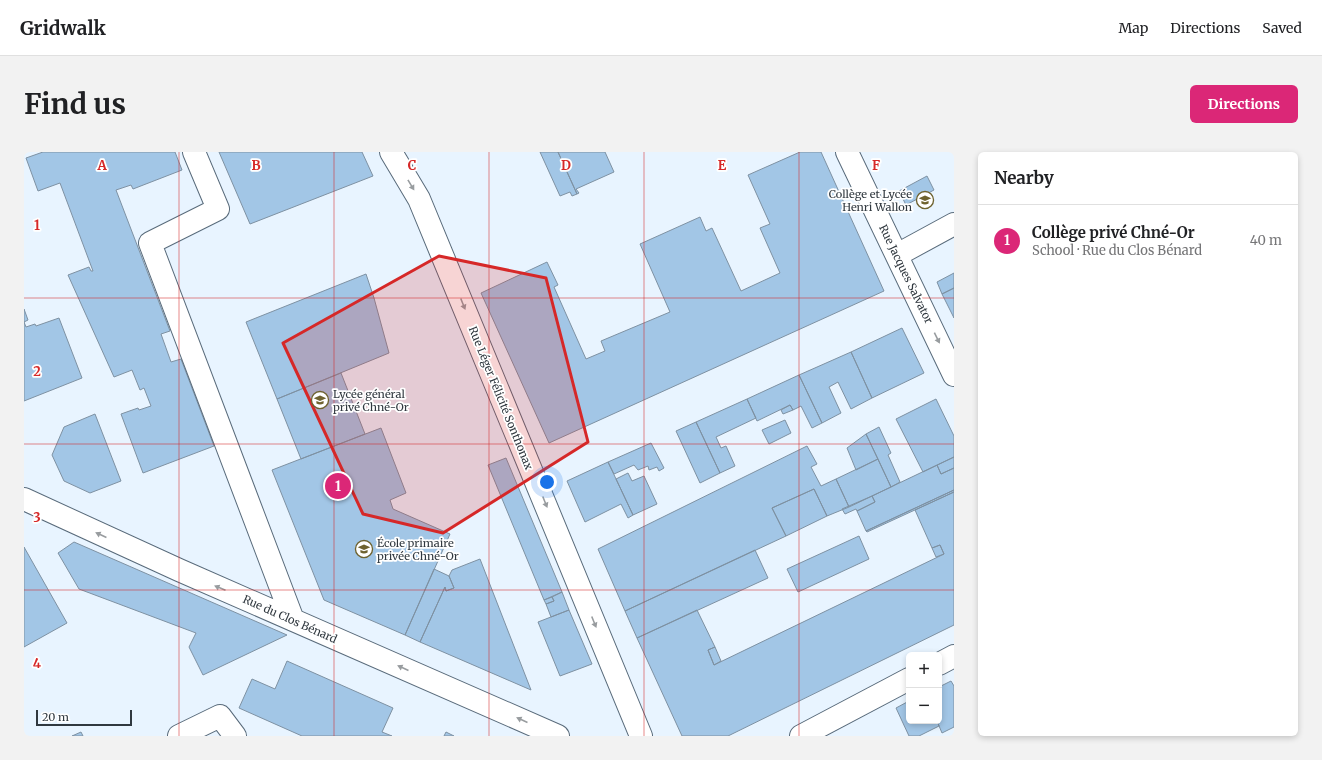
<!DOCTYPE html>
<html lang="en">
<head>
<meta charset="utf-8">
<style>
	body { margin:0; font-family:Merriweather,serif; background:#f2f2f2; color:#202124 }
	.controls { position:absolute; right:12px; bottom:12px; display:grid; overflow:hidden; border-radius:6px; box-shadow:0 2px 6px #0003 }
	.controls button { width:36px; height:36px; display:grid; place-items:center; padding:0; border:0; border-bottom:1px solid #e0e0e0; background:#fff; color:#202124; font:20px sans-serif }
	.scale { position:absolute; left:12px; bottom:10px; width:96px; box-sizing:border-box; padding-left:4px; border:2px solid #30383f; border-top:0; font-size:11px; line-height:14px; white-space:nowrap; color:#30383f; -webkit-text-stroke:3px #fff; paint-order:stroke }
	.you { position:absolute; left:523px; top:330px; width:14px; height:14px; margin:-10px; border:3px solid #fff; border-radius:50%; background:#1a73e8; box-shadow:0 0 0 6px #1a73e833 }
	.badge { display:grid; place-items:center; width:26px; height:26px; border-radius:50%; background:#db2777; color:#fff; font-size:13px; font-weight:700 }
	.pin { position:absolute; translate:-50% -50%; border:2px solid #fff; box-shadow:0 1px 4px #0006 }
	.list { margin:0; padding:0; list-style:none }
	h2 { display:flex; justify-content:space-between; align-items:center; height:52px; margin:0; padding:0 16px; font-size:17px }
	h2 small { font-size:13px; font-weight:400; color:#757577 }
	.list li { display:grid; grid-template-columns:26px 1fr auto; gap:12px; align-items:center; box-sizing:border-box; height:72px; padding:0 16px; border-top:1px solid #e0e0e0 }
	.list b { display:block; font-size:15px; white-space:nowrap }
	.list p { margin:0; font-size:13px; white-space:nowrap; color:#757577 }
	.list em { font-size:13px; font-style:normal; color:#757577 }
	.map { position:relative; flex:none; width:930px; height:584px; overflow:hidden; border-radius:6px }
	header { display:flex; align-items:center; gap:24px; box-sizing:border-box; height:56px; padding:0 20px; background:#fff; border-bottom:1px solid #e0e0e0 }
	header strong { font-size:19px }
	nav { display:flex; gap:22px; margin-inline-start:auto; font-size:14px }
	.intro { display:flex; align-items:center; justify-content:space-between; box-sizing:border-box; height:96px; padding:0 24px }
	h1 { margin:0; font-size:28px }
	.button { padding:10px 18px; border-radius:6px; background:#db2777; color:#fff; font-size:14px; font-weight:700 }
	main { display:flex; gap:24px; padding:0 24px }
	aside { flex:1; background:#fff; border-radius:6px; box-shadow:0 2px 6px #0003 }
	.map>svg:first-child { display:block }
</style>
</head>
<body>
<header>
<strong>Gridwalk</strong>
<nav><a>Map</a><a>Directions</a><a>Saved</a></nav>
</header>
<div class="intro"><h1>Find us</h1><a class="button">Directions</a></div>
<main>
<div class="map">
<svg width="930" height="584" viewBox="0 0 930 584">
	<rect width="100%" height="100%" fill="#e8f4ff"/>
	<path fill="#a2c6e6" stroke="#7e91a2" d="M 19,0 L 151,0 L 158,18 L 109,37 L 107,33 L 92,38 L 146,179 L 137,182 L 147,210 L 157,207 L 190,294 L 119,321 L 97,262 L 114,256 L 115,258 L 127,254 L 120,236 L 116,238 L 108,218 L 90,225 L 44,123 L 65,115 L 67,119 L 69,119 L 36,31 L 14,39 L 2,6 Z
		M 195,0 L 338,0 L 349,24 L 226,72 Z
		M 516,0 L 534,0 L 553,42 L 548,44 L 546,40 L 536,44 Z
		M 534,0 L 581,0 L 590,20 L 552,37 L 555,41 L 553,42 Z
		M 776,0 L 797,0 L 860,139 L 525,291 L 457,141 L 523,110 L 534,133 L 530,135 L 562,207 L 581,199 L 577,189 L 646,160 L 616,92 L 676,65 L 682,79 L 688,76 L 717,139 L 756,121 L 736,76 L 746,72 L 724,23 Z
		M 903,24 L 910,38 L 882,53 L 875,39 Z
		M 930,121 L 930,136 L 918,142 L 913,130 Z
		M 342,122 L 350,146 L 365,201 L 253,247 L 222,170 Z
		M 930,136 L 930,166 L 918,142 Z
		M 0,157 L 4,168 L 0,170 L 2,175 L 11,172 L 12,174 L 35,166 L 58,226 L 0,249 Z
		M 878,176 L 900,221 L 848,246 L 827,200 Z
		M 827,200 L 848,246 L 827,257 L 814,230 L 805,235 L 817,261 L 798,271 L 775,223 Z
		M 317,221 L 341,282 L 277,307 L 253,247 Z
		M 775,223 L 798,271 L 788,276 L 777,254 L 769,258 L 766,253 L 733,269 L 723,247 Z
		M 723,247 L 732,266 L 692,285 L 697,296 L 702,294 L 711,314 L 696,321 L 672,270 Z
		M 912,247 L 930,284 L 930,305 L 899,320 L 872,267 Z
		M 766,253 L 769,258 L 759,262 L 757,258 Z
		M 71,262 L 97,329 L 66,341 L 40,329 L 28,303 L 40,275 Z
		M 761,268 L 767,281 L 745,292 L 738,278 Z
		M 672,270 L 696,321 L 676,331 L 652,279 Z
		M 855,275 L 867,301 L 864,303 L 876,330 L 867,335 L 842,282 Z
		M 357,276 L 382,341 L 366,348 L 369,357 L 426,382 L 381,483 L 300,448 L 248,318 Z
		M 842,282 L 854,307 L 832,318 L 823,296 Z
		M 627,291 L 640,316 L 635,319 L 633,315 L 625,318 L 624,314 L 614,318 L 610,313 L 590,322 L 584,310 Z
		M 783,294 L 793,312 L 787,315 L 797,334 L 812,327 L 825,355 L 803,364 L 790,337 L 748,356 L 762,384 L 601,459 L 574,397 Z
		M 930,305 L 930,316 L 917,322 L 913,313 Z
		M 482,306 L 538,440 L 520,448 L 464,313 Z
		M 854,307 L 867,335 L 825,355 L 812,327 Z
		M 584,310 L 609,363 L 604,366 L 597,352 L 561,370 L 543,329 Z
		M 913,313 L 917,322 L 930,316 L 930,338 L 842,379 L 833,359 L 851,350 L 848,344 Z
		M 604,321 L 608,329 L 620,324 L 633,352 L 609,363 L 592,327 Z
		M 790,337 L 803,364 L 762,384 L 748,356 Z
		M 930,338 L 930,340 L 843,380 L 842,379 Z
		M 930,340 L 930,473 L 704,584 L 658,584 L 613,486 L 673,458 L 691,495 L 684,498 L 690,513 L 920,402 L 916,393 L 908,396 L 891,358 Z
		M 848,344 L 851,350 L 833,359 L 832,357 L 821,362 L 818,357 Z
		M 835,384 L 845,407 L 774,440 L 763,417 Z
		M 50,390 L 263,483 L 179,523 L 165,495 L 172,481 L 55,437 L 34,401 Z
		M 916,393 L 920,402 L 912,405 L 908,396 Z
		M 0,395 L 43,471 L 0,495 Z
		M 731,398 L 744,426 L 613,486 L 601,459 Z
		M 456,407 L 507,538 L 396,490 L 421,435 L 422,439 L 430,436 L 425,424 L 428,418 Z
		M 410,417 L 425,424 L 430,436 L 422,439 L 421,435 L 396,490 L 381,483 Z
		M 538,440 L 545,458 L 527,465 L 522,452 L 530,449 L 528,445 Z
		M 528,445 L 530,449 L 522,452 L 520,448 Z
		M 545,458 L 568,512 L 536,524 L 514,470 Z
		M 691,495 L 697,509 L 690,513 L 684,498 Z
		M 263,509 L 369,556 L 358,580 L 368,584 L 278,584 L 215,556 L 228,527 L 251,537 Z
		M 927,529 L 930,534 L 930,575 L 918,581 L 913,569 L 915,569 L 915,535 Z
		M 885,549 L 885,569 L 913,569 L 915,574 L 895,584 L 885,584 L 872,556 Z
		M 57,580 L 59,584 L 48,584 Z
		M 422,580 L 430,584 L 420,584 Z"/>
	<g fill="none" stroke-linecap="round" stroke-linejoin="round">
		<g stroke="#596b7b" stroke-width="24">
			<path id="minor" d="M 170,0 L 194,57 L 126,91 L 269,468
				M 367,0 L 395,47 L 617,584
				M 823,0 L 930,223
				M 873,103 L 930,72
				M 0,347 L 155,418 L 534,584
				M 915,512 L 930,504
				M 155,584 L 196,564 L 211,584
				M 777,584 L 885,527"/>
		</g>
		<use href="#minor" stroke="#fff" stroke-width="22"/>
	</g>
	<defs><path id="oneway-solid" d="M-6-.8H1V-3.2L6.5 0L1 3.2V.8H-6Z"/></defs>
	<g fill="#989c9f">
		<use href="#oneway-solid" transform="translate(387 33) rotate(59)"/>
		<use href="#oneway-solid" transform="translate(439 152) rotate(68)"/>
		<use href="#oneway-solid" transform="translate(913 186) rotate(64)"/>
		<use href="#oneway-solid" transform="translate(521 350) rotate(68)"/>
		<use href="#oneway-solid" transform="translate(77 383) rotate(-155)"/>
		<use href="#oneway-solid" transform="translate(196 436) rotate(-157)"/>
		<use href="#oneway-solid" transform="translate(570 470) rotate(68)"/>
		<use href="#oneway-solid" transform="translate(379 516) rotate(-156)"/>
		<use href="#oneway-solid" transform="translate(498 568) rotate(-156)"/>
	</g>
	<path fill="#d62828" fill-opacity="0.2" stroke="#d62828" stroke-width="3" stroke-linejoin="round" d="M 415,104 L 522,126 L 564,290 L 419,381 L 339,362 L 259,191 Z"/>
	<path fill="none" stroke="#d62828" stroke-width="1" stroke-opacity="0.55" d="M 155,0 L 155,584M 310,0 L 310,584M 465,0 L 465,584M 620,0 L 620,584M 775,0 L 775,584M 0,146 L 930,146M 0,292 L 930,292M 0,438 L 930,438"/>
	<defs>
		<g id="school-ring" transform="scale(0.9)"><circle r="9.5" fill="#fff" stroke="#6e622f" stroke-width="1.5"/><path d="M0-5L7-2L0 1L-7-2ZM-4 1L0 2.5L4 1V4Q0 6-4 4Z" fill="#6e622f"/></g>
	</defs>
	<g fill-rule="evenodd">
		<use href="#school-ring" x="901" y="48"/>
		<use href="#school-ring" x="296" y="248"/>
		<use href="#school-ring" x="340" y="397"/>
	</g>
	<g text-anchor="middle" stroke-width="3.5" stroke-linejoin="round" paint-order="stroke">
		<g font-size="11" fill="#30383f" stroke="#fff" text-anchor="start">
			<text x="888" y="46" text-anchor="end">Collège et Lycée<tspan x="888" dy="13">Henri Wallon</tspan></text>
			<text x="309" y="246">Lycée général<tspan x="309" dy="13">privé Chné-Or</tspan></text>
			<text x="353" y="395">École primaire<tspan x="353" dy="13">privée Chné-Or</tspan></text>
		</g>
		<g font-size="11" fill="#30383f" stroke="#fff">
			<text transform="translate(882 122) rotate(64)" y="4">Rue Jacques Salvator</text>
			<text transform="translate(477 246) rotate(68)" y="4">Rue Léger Félicité Sonthonax</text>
			<text transform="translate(266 467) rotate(24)" y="4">Rue du Clos Bénard</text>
		</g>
	</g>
	<g font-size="13" text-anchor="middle" font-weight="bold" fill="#d62828" stroke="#fff" stroke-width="3.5" stroke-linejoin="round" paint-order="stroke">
		<text x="78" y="18">A</text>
		<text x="232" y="18">B</text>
		<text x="388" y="18">C</text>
		<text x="542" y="18">D</text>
		<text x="698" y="18">E</text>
		<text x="852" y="18">F</text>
		<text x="13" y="78">1</text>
		<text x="13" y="224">2</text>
		<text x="13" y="370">3</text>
		<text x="13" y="516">4</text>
	</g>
</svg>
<div class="controls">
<button>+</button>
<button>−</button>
</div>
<div class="scale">20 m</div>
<div class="you"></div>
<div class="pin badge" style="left:314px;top:334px">1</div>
</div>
<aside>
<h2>Nearby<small></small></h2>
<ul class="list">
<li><span class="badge">1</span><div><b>Collège privé Chné-Or</b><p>School · Rue du Clos Bénard</p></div><em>40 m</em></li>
</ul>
</aside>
</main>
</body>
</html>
